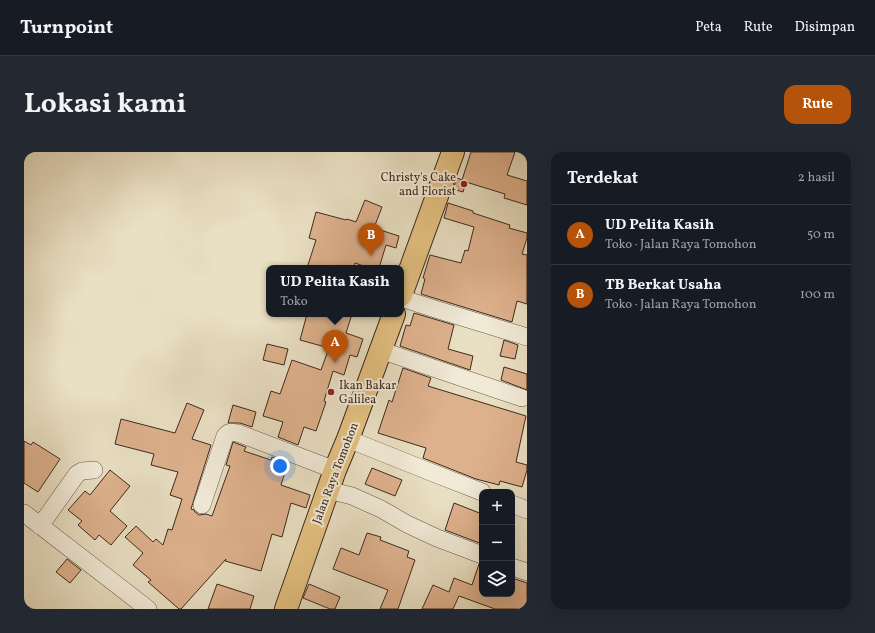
<!DOCTYPE html>
<html lang="id">
<head>
<meta charset="utf-8">
<style>
	body { margin:0; font-family:Vollkorn,serif; background:#242831; color:#f1f3f6 }
	.controls { position:absolute; right:12px; bottom:12px; display:grid; overflow:hidden; border-radius:8px; box-shadow:0 4px 16px #0002 }
	.controls button { width:36px; height:36px; display:grid; place-items:center; padding:0; border:0; border-bottom:1px solid #363941; background:#171b24; color:#f1f3f6; font:20px sans-serif }
	.you { position:absolute; left:256px; top:314px; width:14px; height:14px; margin:-10px; border:3px solid #fff; border-radius:50%; background:#1a73e8; box-shadow:0 0 0 6px #1a73e833 }
	.badge { display:grid; place-items:center; width:26px; height:26px; border-radius:50%; background:#b45309; color:#fff; font-size:13px; font-weight:700 }
	.pin { position:absolute; translate:-50% -33px; filter:drop-shadow(0 1px 2px #0008) }
	.pin::after { content:''; position:absolute; top:21px; width:14px; height:12px; background:inherit; clip-path:polygon(0 0,100% 0,50% 100%) }
	.popup { position:absolute; left:242px; top:113px; width:138px; height:52px; box-sizing:border-box; display:grid; place-content:center; border-radius:8px; background:#171b24; filter:drop-shadow(0 1px 3px #0005); font-size:13px; white-space:nowrap; color:#9ea1a6 }
	.popup b { font-size:15px; color:#f1f3f6 }
	.popup::after { content:''; position:absolute; left:50%; top:100%; margin-left:-8px; border:8px solid transparent; border-top-color:#171b24 }
	.list { margin:0; padding:0; list-style:none }
	h2 { display:flex; justify-content:space-between; align-items:center; height:52px; margin:0; padding:0 16px; font-size:17px }
	h2 small { font-size:13px; font-weight:400; color:#9ea1a6 }
	.list li { display:grid; grid-template-columns:26px 1fr auto; gap:12px; align-items:center; box-sizing:border-box; height:60px; padding:0 16px; border-top:1px solid #363941 }
	.list b { display:block; font-size:15px; white-space:nowrap }
	.list p { margin:0; font-size:13px; white-space:nowrap; color:#9ea1a6 }
	.list em { font-size:13px; font-style:normal; color:#9ea1a6 }
	.icon { flex:none; width:22px; height:22px; fill:none; stroke:currentColor; stroke-width:2; stroke-linecap:round; stroke-linejoin:round }
	.map { position:relative; flex:none; width:503px; height:457px; overflow:hidden; border-radius:12px }
	header { display:flex; align-items:center; gap:24px; box-sizing:border-box; height:56px; padding:0 20px; background:#171b24; border-bottom:1px solid #363941 }
	header strong { font-size:19px }
	nav { display:flex; gap:22px; margin-inline-start:auto; font-size:14px }
	.intro { display:flex; align-items:center; justify-content:space-between; box-sizing:border-box; height:96px; padding:0 24px }
	h1 { margin:0; font-size:28px }
	.button { padding:10px 18px; border-radius:12px; background:#b45309; color:#fff; font-size:14px; font-weight:700 }
	main { display:flex; gap:24px; padding:0 24px }
	aside { flex:1; background:#171b24; border-radius:12px; box-shadow:0 4px 16px #0002 }
	.map>svg:first-child { display:block }
</style>
</head>
<body>
<header>
<strong>Turnpoint</strong>
<nav><a>Peta</a><a>Rute</a><a>Disimpan</a></nav>
</header>
<div class="intro"><h1>Lokasi kami</h1><a class="button">Rute</a></div>
<main>
<div class="map">
<svg width="503" height="457" viewBox="0 0 503 457">
	<rect width="100%" height="100%" fill="#e9dfc2"/>
	<filter id="stains"><feTurbulence type="fractalNoise" baseFrequency=".005" numOctaves="4"/><feColorMatrix values="0 0 0 0 .2 0 0 0 0 .09 0 0 0 0 .02 0 0 0 .5 -.17"/></filter>
	<radialGradient id="worn" r=".72"><stop offset=".6" stop-color="#630" stop-opacity="0"/><stop offset="1" stop-color="#630" stop-opacity=".3"/></radialGradient>
	<path fill="#ddb18c" stroke="#3d2a1f" d="M 447,0 L 491,0 L 483,23 L 503,29 L 503,53 L 480,46 L 481,42 L 442,30 L 439,40 L 429,37 L 433,26 L 438,28 Z
		M 341,48 L 358,55 L 350,76 L 375,84 L 372,96 L 362,93 L 355,116 L 345,116 L 331,111 L 330,116 L 283,116 L 292,88 L 285,86 L 292,60 L 322,68 L 323,67 L 332,70 Z
		M 424,51 L 449,59 L 449,61 L 486,73 L 485,76 L 503,81 L 503,86 L 498,102 L 503,103 L 503,152 L 493,149 L 488,170 L 397,142 L 401,127 L 399,126 L 406,103 L 437,111 L 441,98 L 444,99 L 450,75 L 420,66 Z
		M 390,161 L 430,173 L 424,197 L 449,204 L 446,218 L 376,194 L 382,173 L 386,174 Z
		M 283,162 L 328,162 L 322,181 L 339,187 L 333,205 L 326,203 L 320,223 L 309,219 L 300,249 L 302,250 L 292,279 L 280,275 L 274,293 L 254,285 L 259,270 L 239,264 L 247,239 L 256,242 L 268,208 L 297,218 L 305,196 L 276,188 Z
		M 480,188 L 494,193 L 491,207 L 476,204 Z
		M 243,192 L 264,197 L 260,213 L 239,208 Z
		M 480,215 L 503,222 L 503,238 L 477,228 Z
		M 379,216 L 407,226 L 404,234 L 502,264 L 492,310 L 503,313 L 503,318 L 498,335 L 476,329 L 475,333 L 452,327 L 399,306 L 402,296 L 354,281 L 365,248 L 368,250 Z
		M 163,251 L 180,258 L 168,287 L 187,293 L 167,357 L 170,358 L 171,360 L 175,363 L 182,362 L 188,364 L 206,314 L 202,313 L 209,290 L 222,295 L 220,299 L 247,308 L 248,305 L 264,311 L 257,333 L 286,343 L 282,356 L 267,351 L 258,385 L 248,382 L 237,419 L 201,409 L 202,407 L 157,457 L 155,457 L 124,430 L 127,428 L 109,413 L 119,401 L 101,385 L 112,374 L 129,390 L 132,387 L 139,393 L 144,377 L 148,378 L 158,347 L 146,343 L 154,320 L 127,313 L 130,302 L 91,292 L 97,267 L 151,281 Z
		M 209,253 L 232,260 L 228,275 L 216,271 L 204,271 Z
		M 0,289 L 7,293 L 9,290 L 36,307 L 14,340 L 0,331 Z
		M 348,316 L 378,328 L 371,344 L 341,332 Z
		M 86,318 L 106,334 L 86,359 L 103,374 L 87,393 L 75,383 L 71,388 L 54,373 L 58,369 L 44,358 L 61,339 L 66,343 Z
		M 430,351 L 458,362 L 458,392 L 421,378 Z
		M 343,381 L 357,385 L 356,388 L 385,399 L 383,405 L 391,408 L 374,457 L 356,457 L 364,438 L 309,417 L 317,396 L 335,403 Z
		M 43,407 L 57,418 L 46,431 L 32,420 Z
		M 455,412 L 458,413 L 458,442 L 488,442 L 488,426 L 503,431 L 503,457 L 471,457 L 435,444 L 429,457 L 398,457 L 409,433 L 425,440 L 430,426 L 448,433 Z
		M 193,432 L 230,444 L 226,457 L 184,457 Z
		M 285,432 L 316,445 L 311,457 L 306,457 L 279,446 Z"/>
	<g fill="none" stroke-linecap="round" stroke-linejoin="round">
		<g stroke="#685748" stroke-width="18">
			<path id="minor" d="M 377,146 L 411,157 L 503,185
				M 356,198 L 498,246
				M 324,287 L 409,321 L 458,340
				M 304,338 L 328,344 L 357,357 L 383,372 L 413,386 L 458,403
				M 488,352 L 503,358
				M 178,353 L 201,284 C 205,279 208,280 214,281 L 311,318
				M 0,361 L 124,457
				M 16,374 L 53,322 L 58,319 L 70,318
				M 488,415 L 503,420"/>
		</g>
		<g stroke="#3d2a1f" stroke-width="24">
			<path id="highway" d="M 377,143 L 429,0
				M 262,457 L 311,318 L 324,287 L 370,162"/>
		</g>
		<use href="#minor" stroke="#f1ead7" stroke-width="17"/>
		<use href="#highway" stroke="#e4c081" stroke-width="22"/>
	</g>
	<g fill="#8f2418" stroke="#f1ead7" stroke-width="1.5">
		<circle cx="440" cy="32" r="4"/>
		<circle cx="307" cy="240" r="4"/>
	</g>
	<g text-anchor="middle" stroke-width="4" stroke-linejoin="round" paint-order="stroke">
		<g font-size="12" fill="#3d2a1f" stroke="#f1ead7" text-anchor="end">
			<text x="432" y="29">Christy's Cake<tspan x="432" dy="14">and Florist</tspan></text>
			<text x="315" y="237" text-anchor="start">Ikan Bakar<tspan x="315" dy="14">Galilea</tspan></text>
		</g>
		<g font-size="12" fill="#3d2a1f" stroke="#f1ead7">
			<text transform="translate(311 321) rotate(-69)" y="4">Jalan Raya Tomohon</text>
		</g>
	</g>
	<rect width="100%" height="100%" filter="url(#stains)"/>
	<rect width="100%" height="100%" fill="url(#worn)"/>
</svg>
<div class="controls">
<button>+</button>
<button>−</button>
<button><svg class="icon" aria-label="layers" viewBox="0 0 24 24"><path d="M12 4l9 5-9 5-9-5zM3 14l9 5 9-5"/></svg></button>
</div>
<div class="you"></div>
<div class="pin badge" style="left:311px;top:211px">A</div>
<div class="popup"><b>UD Pelita Kasih</b>Toko</div>
<div class="pin badge" style="left:347px;top:104px">B</div>
</div>
<aside>
<h2>Terdekat<small>2 hasil</small></h2>
<ul class="list">
<li><span class="badge">A</span><div><b>UD Pelita Kasih</b><p>Toko · Jalan Raya Tomohon</p></div><em>50 m</em></li>
<li><span class="badge">B</span><div><b>TB Berkat Usaha</b><p>Toko · Jalan Raya Tomohon</p></div><em>100 m</em></li>
</ul>
</aside>
</main>
</body>
</html>
